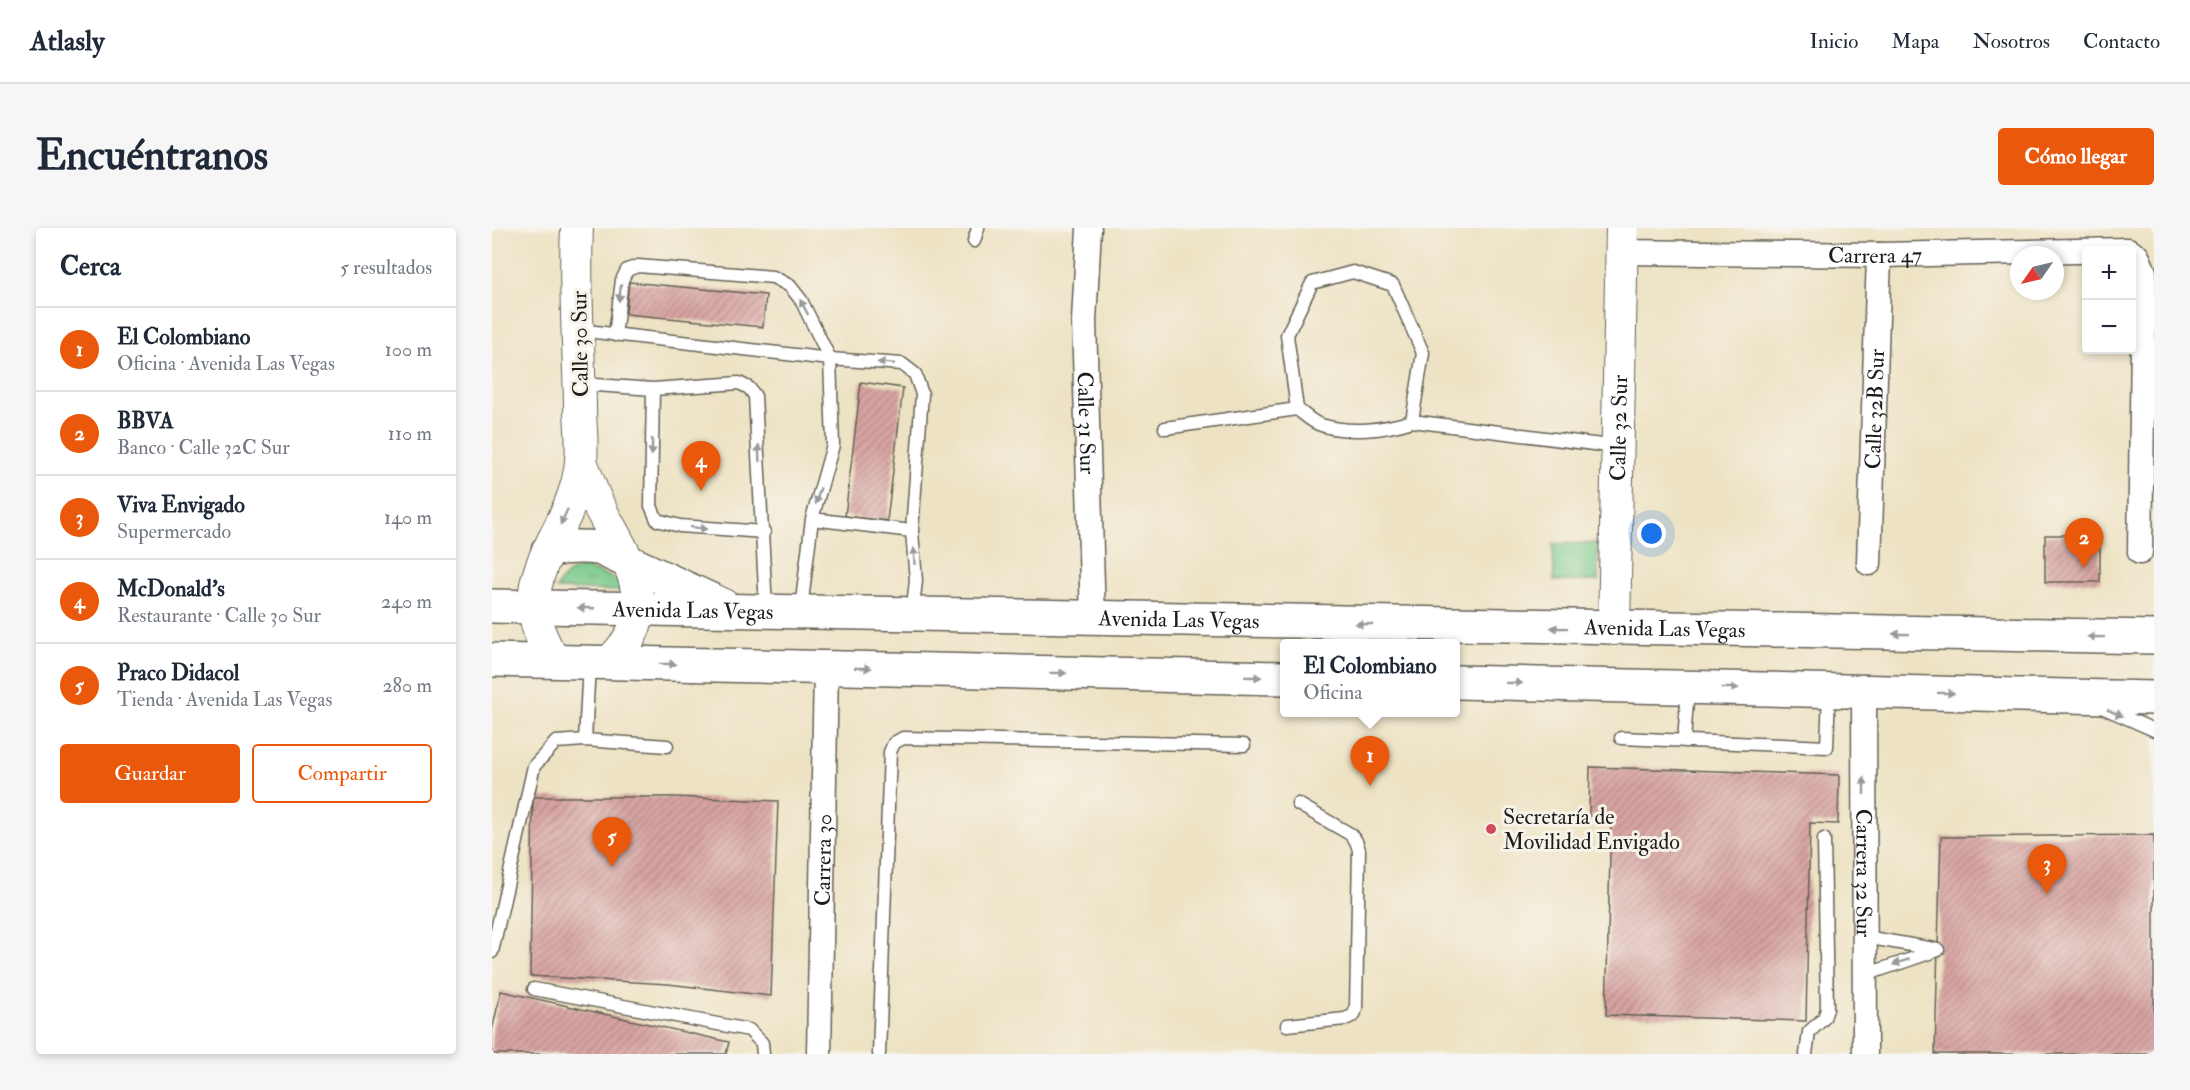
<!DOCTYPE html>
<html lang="es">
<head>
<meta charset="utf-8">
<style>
	body { margin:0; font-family:"IM FELL Double Pica",serif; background:#f6f6f7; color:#1f2937 }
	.controls { position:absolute; right:18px; top:18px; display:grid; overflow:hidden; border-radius:6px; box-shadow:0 3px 9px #0003 }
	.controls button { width:54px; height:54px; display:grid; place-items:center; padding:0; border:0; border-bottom:2px solid #e0e1e3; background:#fff; color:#1f2937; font:30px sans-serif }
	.compass { position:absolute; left:1518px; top:18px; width:54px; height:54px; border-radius:50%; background:#fff; box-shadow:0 3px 9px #0003; rotate:236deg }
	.you { position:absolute; left:1160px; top:306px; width:21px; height:21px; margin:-15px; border:4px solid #fff; border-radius:50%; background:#1a73e8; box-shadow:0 0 0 9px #1a73e833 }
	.badge { display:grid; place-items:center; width:39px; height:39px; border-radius:50%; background:#ea580c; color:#fff; font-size:20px; font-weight:700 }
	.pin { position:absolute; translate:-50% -50px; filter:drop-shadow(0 2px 3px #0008) }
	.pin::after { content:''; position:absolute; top:32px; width:21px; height:18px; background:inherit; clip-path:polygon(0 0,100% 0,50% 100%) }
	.popup { position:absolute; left:788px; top:411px; width:180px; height:78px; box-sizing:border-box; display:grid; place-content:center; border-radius:6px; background:#fff; filter:drop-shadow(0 2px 4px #0005); font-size:20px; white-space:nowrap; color:#747a83 }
	.popup b { font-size:22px; color:#1f2937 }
	.popup::after { content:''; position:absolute; left:50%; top:100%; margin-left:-12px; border:12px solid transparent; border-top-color:#fff }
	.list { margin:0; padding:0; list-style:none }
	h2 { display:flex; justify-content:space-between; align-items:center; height:78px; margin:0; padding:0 24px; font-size:26px }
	h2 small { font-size:20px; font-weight:400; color:#747a83 }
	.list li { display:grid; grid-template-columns:39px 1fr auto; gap:18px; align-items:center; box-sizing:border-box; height:84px; padding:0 24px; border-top:2px solid #e0e1e3 }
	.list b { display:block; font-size:22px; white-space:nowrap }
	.list p { margin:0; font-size:20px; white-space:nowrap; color:#747a83 }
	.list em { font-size:20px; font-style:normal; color:#747a83 }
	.actions { display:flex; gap:12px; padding:18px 24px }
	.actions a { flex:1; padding:14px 0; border:2px solid #ea580c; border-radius:6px; text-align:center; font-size:21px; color:#ea580c }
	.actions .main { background:#ea580c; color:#fff }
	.map { position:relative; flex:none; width:1662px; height:826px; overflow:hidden; border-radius:6px }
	header { display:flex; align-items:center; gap:36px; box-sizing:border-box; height:84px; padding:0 30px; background:#fff; border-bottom:2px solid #e0e1e3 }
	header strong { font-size:28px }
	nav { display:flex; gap:33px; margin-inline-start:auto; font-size:21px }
	.intro { display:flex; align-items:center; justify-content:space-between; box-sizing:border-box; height:144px; padding:0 36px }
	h1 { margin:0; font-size:42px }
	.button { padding:15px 27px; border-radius:6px; background:#ea580c; color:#fff; font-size:21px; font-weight:700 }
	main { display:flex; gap:36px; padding:0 36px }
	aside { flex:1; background:#fff; border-radius:6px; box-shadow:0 3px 9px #0003 }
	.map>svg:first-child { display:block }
</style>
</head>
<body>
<header>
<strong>Atlasly</strong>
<nav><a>Inicio</a><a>Mapa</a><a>Nosotros</a><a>Contacto</a></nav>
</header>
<div class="intro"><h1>Encuéntranos</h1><a class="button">Cómo llegar</a></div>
<main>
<aside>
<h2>Cerca<small>5 resultados</small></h2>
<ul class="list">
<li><span class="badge">1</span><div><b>El Colombiano</b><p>Oficina · Avenida Las Vegas</p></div><em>100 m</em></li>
<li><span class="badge">2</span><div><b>BBVA</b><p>Banco · Calle 32C Sur</p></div><em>110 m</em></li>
<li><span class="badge">3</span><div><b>Viva Envigado</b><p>Supermercado</p></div><em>140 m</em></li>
<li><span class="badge">4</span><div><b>McDonald's</b><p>Restaurante · Calle 30 Sur</p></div><em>240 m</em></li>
<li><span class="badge">5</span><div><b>Praco Didacol</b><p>Tienda · Avenida Las Vegas</p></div><em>280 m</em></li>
</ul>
<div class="actions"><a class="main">Guardar</a><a>Compartir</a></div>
</aside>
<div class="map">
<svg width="1662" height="826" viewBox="0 0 1662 826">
	<defs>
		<pattern id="grass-tufts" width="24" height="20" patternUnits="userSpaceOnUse" patternTransform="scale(1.5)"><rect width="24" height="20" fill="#79ca8b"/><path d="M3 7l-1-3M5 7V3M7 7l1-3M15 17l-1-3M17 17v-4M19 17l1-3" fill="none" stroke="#68ad77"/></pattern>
		<pattern id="building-hatch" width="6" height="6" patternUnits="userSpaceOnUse" patternTransform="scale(1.5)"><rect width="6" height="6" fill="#d8a4a3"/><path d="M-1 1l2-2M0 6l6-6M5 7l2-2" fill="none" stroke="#ae8584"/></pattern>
	</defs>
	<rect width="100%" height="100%" fill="#f7f3e8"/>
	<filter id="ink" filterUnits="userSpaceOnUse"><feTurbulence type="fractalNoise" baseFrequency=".0167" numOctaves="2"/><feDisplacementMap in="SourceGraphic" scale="12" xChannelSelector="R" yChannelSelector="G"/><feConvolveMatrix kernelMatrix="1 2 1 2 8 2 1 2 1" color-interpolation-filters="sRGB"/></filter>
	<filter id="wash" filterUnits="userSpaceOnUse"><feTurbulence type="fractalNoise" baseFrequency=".008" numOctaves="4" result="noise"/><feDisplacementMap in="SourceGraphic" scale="24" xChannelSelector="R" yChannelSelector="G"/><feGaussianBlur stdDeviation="1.35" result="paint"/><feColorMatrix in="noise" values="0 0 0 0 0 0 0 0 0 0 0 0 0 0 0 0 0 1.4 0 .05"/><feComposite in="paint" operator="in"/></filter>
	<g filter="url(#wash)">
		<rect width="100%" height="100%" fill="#ede2c3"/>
		<path fill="url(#grass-tufts)" stroke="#4a7354" stroke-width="1.5" d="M 92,339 L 124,351 L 132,363 L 64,361 C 71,348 78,342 92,339 Z"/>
		<path fill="#79ca8b" stroke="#4a7354" stroke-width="1.5" d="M 1105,315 L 1106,353 L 1062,353 L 1061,316 Z"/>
		<g id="blocks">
			<path fill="url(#building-hatch)" d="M 137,54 L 274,67 L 271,99 L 134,86 Z
				M 369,154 L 411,160 L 395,293 L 353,288 Z
				M 1553,307 L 1608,307 L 1608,354 L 1553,354 Z
				M 1098,539 L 1347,547 L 1346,596 L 1318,595 L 1314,793 L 1114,787 L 1119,589 L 1097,588 Z
				M 41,569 L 181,569 L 286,573 L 279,768 L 176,756 L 38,748 Z
				M 1662,607 L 1662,826 L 1443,826 L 1449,609 Z
				M 9,763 L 237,814 L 234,826 L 0,826 L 0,803 Z"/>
		</g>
	</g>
	<g filter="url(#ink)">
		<use href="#blocks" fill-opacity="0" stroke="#656156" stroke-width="1.5"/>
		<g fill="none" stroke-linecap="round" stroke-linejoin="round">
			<g stroke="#656156" stroke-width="15">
				<path id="service" d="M 482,13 L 486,0
					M 86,102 L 338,131
					M 123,107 L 130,52 L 135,42 L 146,38 L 281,49 L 298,58 L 309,72 L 338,131
					M 89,156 L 161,161 L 247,155 L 257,160 L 263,168 L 274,381
					M 161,161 L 159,278 L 165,292 L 188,298 L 272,304
					M 805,181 C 812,186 821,195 829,197 C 858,206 892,202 920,193
					M 673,200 L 805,181 L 795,107 L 820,55 L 861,44 L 901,57 L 931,125 L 920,193 L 1125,219
					M 320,291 L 420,303
					M 309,381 L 320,291 L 341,217 L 338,131 L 410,136 L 423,146 L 430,166 L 420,303 L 424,353 L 420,385
					M 1612,480 L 1662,502
					M 1129,510 L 1335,519 L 1337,463
					M 93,512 L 97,436
					M 1192,513 L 1196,460
					M 1373,709 L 1442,721
					M 0,724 L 42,538 L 64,514 L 93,512 L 175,518
					M 1373,747 L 1446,722
					M 42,761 L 257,802 L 270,815 L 271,826
					M 795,797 L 853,791 L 862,787 L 864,780 L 867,622 L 864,613 L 858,606 L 806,576
					M 387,826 L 398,524 L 402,515 L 411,510 L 752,517
					M 1314,826 L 1317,804 L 1332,790 L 1335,781 L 1332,611"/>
			</g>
			<g stroke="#656156" stroke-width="27">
				<g id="minor">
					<path id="s1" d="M 597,0 L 592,93 L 601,390"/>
					<path id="s2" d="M 1129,24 L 1387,27 L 1636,22"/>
					<path d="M 1640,25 L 1645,28 L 1652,44 L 1648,324"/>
					<path id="s3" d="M 1377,335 L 1387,27"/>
					<path id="s4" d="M 1372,463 L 1373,826"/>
					<path id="s5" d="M 327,826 L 334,439"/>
				</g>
			</g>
			<g stroke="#656156" stroke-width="34">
				<g id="tertiary">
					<path d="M 89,233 C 94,246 98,259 104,272 C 122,312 162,358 140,405 C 135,416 126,425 118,434"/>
					<path id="s6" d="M 1122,401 L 1130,0"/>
					<path d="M 63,433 C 6,352 83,309 89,233 C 91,215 88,196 88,178 C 87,119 82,59 85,0"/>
				</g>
			</g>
			<g stroke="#656156" stroke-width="36">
				<g id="primary">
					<path d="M 56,323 C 74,318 89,318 107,320 L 232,378"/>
					<path id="s7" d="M 0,378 L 1662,409"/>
					<path d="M 0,432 L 792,450"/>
					<path d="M 964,454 L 1662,470"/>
				</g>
			</g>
			<use href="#service" stroke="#fff" stroke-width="12"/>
			<use href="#minor" stroke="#fff" stroke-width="24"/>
			<use href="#tertiary" stroke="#fff" stroke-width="32"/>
			<use href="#primary" stroke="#fff" stroke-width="33"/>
		</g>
		<defs><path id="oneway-solid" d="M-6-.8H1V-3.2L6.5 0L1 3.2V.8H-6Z" transform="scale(1.5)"/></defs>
		<g fill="#999">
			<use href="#oneway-solid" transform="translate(128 65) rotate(97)"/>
			<use href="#oneway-solid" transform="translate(312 79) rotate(-118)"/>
			<use href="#oneway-solid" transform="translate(394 135) rotate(-176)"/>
			<use href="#oneway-solid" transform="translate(160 219) rotate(91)"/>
			<use href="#oneway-solid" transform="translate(267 225) rotate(-93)"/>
			<use href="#oneway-solid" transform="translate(326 268) rotate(106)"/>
			<use href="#oneway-solid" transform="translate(72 289) rotate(115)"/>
			<use href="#oneway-solid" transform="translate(207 300) rotate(6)"/>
			<use href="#oneway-solid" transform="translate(422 328) rotate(-94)"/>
			<use href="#oneway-solid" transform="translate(94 380) rotate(-178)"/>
			<use href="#oneway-solid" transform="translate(872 396) rotate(-179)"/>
			<use href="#oneway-solid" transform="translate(1067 400) rotate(-179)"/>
			<use href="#oneway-solid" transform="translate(1409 406) rotate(-179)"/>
			<use href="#oneway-solid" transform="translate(1604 409) rotate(-179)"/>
			<use href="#oneway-solid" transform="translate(176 436) rotate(1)"/>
			<use href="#oneway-solid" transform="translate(371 440) rotate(1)"/>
			<use href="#oneway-solid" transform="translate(566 445) rotate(1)"/>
			<use href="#oneway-solid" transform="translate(761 449) rotate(1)"/>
			<use href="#oneway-solid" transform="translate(1022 455) rotate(1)"/>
			<use href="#oneway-solid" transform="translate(1238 460) rotate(1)"/>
			<use href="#oneway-solid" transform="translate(1454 465) rotate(1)"/>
			<use href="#oneway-solid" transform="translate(1623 485) rotate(23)"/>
			<use href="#oneway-solid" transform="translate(1372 558) rotate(-90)"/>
			<use href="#oneway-solid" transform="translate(1409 734) rotate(161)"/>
		</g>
	</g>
	<circle fill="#d1495b" stroke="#f7f3e8" stroke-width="2" cx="999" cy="601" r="6"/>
	<g text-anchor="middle" stroke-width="6" stroke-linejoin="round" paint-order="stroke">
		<g font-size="22" fill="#1c1c1c" stroke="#f7f3e8">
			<text dy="8" stroke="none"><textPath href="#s2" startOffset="254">Carrera 47</textPath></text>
			<text transform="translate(87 116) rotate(-91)" y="8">Calle 30 Sur</text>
			<text dy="8" stroke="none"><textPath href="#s3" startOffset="154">Calle 32B Sur</textPath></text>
			<text dy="8" stroke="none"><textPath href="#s1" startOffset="195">Calle 31 Sur</textPath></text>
			<text dy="8" stroke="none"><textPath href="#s6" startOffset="201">Calle 32 Sur</textPath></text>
			<text dy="8" stroke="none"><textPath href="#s7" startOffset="201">Avenida Las Vegas</textPath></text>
			<text dy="8" stroke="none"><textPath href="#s7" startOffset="687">Avenida Las Vegas</textPath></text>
			<text dy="8" stroke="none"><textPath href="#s7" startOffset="1173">Avenida Las Vegas</textPath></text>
			<text dy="8" stroke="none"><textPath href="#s5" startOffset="194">Carrera 30</textPath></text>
			<text dy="8" stroke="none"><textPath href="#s4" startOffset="182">Carrera 32 Sur</textPath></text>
		</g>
		<g font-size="22" fill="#1c1c1c" stroke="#f7f3e8" text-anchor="start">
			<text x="1011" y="596">Secretaría de<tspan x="1011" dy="25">Movilidad Envigado</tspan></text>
		</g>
	</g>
</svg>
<div class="controls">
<button>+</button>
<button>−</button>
</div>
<svg class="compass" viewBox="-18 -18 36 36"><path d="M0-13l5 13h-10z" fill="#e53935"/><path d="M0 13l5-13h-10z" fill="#747a83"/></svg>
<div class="you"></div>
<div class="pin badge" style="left:878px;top:558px">1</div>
<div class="popup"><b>El Colombiano</b>Oficina</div>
<div class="pin badge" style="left:1592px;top:340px">2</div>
<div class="pin badge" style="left:1555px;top:666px">3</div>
<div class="pin badge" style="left:209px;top:263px">4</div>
<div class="pin badge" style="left:120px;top:639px">5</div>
</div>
</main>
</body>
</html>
